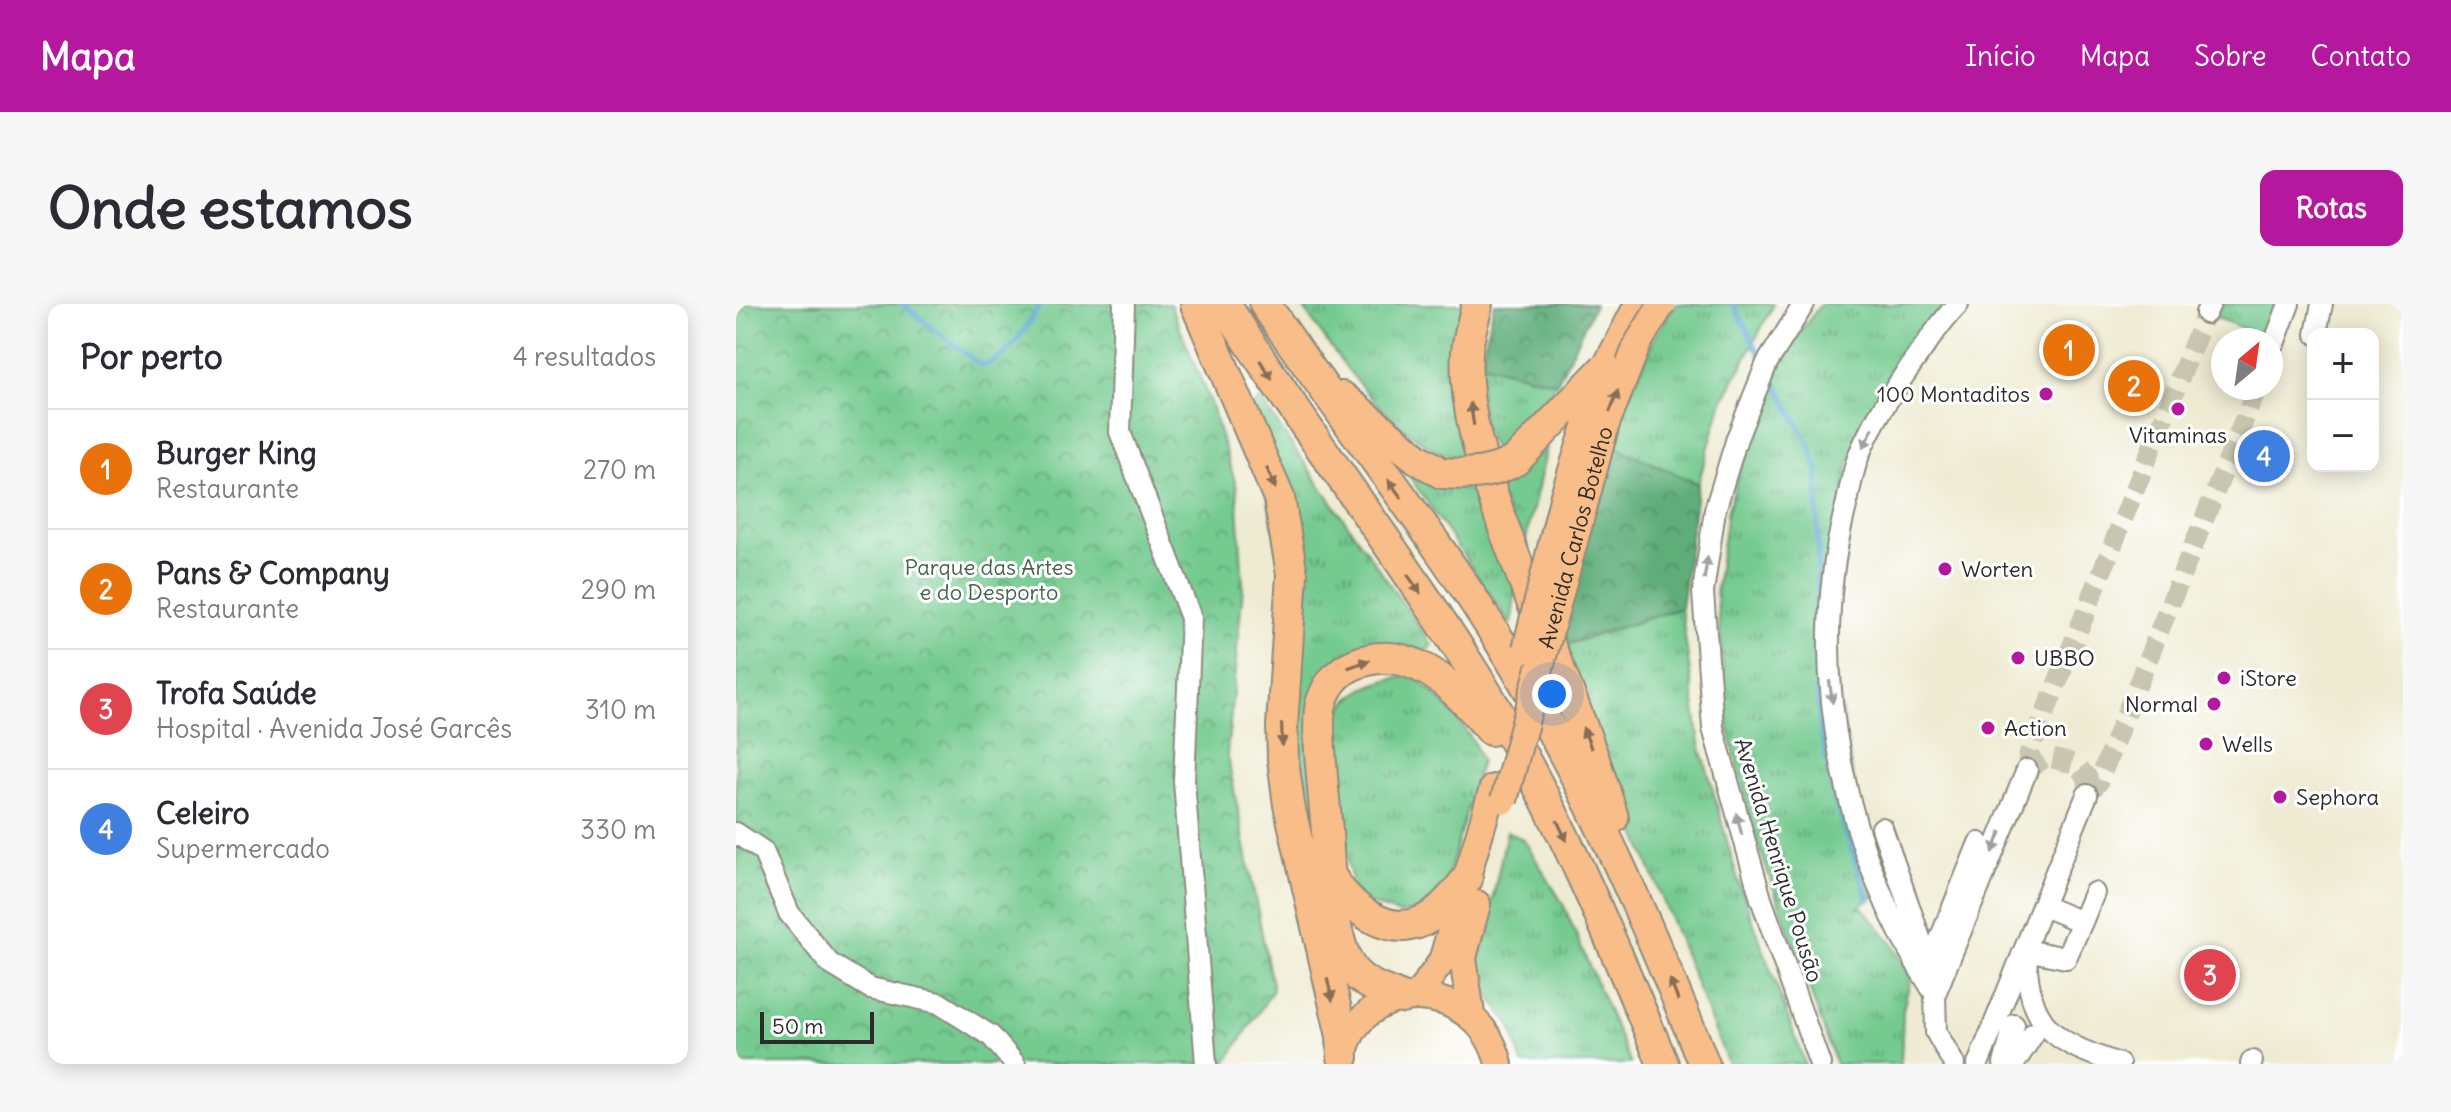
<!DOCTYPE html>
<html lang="pt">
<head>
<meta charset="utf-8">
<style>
	body { margin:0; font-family:Delius,sans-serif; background:#f7f7f7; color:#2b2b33 }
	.controls { position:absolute; right:24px; top:24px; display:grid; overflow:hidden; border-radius:16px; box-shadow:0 4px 20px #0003 }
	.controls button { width:72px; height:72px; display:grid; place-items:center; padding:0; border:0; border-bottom:2px solid #e1e1e2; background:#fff; color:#2b2b33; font:40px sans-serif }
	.compass { position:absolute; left:1475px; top:24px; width:72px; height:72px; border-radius:50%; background:#fff; box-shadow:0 4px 20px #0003; rotate:29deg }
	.scale { position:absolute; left:24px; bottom:20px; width:114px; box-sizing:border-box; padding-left:8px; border:4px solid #2b2b2b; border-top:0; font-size:22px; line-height:28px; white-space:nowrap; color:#2b2b2b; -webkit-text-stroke:6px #fff; paint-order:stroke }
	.you { position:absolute; left:816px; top:390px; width:28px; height:28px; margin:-20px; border:6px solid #fff; border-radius:50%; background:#1a73e8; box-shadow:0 0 0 12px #1a73e833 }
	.badge { display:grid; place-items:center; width:52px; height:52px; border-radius:50%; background:#b5179e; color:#fff; font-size:26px; font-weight:700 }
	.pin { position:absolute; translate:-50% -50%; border:4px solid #fff; box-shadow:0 2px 8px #0006 }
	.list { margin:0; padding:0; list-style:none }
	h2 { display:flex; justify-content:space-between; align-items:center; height:104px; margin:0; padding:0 32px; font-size:34px }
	h2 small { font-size:26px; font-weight:400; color:#7c7c81 }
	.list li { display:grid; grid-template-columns:52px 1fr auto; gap:24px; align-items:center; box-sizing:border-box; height:120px; padding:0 32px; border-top:2px solid #e1e1e2 }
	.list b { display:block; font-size:30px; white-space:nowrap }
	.list p { margin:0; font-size:26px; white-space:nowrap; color:#7c7c81 }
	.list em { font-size:26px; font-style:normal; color:#7c7c81 }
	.map { position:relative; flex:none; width:1667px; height:760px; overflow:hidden; border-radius:16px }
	header { display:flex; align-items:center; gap:48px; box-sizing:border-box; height:112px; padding:0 40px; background:#b5179e; color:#fff }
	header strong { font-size:38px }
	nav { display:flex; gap:44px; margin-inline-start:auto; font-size:28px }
	.intro { display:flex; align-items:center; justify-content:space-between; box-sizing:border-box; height:192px; padding:0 48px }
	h1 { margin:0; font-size:56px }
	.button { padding:20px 36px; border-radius:16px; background:#b5179e; color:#fff; font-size:28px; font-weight:700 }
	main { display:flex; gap:48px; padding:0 48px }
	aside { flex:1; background:#fff; border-radius:16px; box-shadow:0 4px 20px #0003 }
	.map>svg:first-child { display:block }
</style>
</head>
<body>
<header>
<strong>Mapa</strong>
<nav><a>Início</a><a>Mapa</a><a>Sobre</a><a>Contato</a></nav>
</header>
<div class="intro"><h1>Onde estamos</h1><a class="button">Rotas</a></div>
<main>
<aside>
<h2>Por perto<small>4 resultados</small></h2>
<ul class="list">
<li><span class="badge" style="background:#e8710a">1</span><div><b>Burger King</b><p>Restaurante</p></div><em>270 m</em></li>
<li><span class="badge" style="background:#e8710a">2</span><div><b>Pans &amp; Company</b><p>Restaurante</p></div><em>290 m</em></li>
<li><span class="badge" style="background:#e0444e">3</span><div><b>Trofa Saúde</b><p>Hospital · Avenida José Garcês</p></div><em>310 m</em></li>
<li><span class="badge" style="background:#3f7fe0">4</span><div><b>Celeiro</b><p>Supermercado</p></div><em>330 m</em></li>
</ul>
</aside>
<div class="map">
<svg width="1667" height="760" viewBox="0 0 1667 760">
	<defs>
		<pattern id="grass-tufts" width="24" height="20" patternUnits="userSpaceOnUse" patternTransform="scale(2)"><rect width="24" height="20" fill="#74ca8f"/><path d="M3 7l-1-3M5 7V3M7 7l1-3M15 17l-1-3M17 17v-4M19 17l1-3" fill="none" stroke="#5fa475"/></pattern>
		<pattern id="forest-crowns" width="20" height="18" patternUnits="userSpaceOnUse" patternTransform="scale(2)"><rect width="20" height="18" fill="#5fae7a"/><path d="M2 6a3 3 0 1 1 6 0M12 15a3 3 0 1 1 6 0" fill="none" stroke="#4f8e64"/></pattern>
		<pattern id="park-crowns" width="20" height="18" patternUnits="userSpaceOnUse" patternTransform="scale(2)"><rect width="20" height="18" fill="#74ca8f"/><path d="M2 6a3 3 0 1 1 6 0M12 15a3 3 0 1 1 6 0" fill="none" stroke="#5fa475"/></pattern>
	</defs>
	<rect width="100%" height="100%" fill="#fff"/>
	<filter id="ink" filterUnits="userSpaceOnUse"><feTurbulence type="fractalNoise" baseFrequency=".0125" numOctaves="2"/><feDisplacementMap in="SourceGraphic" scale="16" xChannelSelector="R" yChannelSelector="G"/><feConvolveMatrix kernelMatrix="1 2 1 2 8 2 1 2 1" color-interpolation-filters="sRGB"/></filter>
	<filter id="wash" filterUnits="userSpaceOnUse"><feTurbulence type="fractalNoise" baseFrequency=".006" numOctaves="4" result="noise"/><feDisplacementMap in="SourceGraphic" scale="32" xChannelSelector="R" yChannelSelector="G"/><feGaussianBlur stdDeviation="1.8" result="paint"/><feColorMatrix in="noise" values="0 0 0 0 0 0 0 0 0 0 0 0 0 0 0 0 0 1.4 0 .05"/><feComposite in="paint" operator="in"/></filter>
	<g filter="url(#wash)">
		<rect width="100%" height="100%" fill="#efebd3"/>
		<path fill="url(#grass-tufts)" stroke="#507a5d" stroke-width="2" d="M 565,0 L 727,0 L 735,157 C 664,149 603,55 565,0 Z
			M 939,0 L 1038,0 L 985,101 L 962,180 L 873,140 L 919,32 Z
			M 1085,0 L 1208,0 L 1157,69 L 1113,158 L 1087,304 L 1138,593 L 1121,604 L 1127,604 L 1156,639 L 1175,673 L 1167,706 L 1165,760 L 1100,760 L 1017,526 L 992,423 L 980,286 L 991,209 L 1014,133 L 1050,47 Z
			M 1480,0 L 1544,0 L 1532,34 L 1479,13 Z
			M 744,60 L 821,79 L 788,130 L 761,147 C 741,130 745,85 744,60 Z
			M 524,95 L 696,341 L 690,347 L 669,344 L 593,363 L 582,608 L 555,398 L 558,340 L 516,104 Z
			M 811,144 L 787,248 L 759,178 Z
			M 665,160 C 688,177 715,185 743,187 L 781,278 L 775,321 Z
			M 945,304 L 964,440 L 1001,573 L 1069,760 L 992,760 L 826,342 Z
			M 678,372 C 703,393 737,425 745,457 L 709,583 L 682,606 L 664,610 L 622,596 C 609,565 589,438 604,408 C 617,383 652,373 678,372 Z
			M 771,527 L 788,536 L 827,600 L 895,760 L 786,760 L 775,723 L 740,672 Z"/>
		<path fill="url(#forest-crowns)" stroke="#456c52" stroke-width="2" d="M 758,0 L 859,0 L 821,79 L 744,60 Z
			M 873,140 L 962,180 L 945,304 L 826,342 L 832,300 Z"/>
		<path fill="url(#park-crowns)" stroke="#507a5d" stroke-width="2" d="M 0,0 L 434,0 L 474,98 L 501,184 L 507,282 L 491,450 L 537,686 L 489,760 L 0,760 Z"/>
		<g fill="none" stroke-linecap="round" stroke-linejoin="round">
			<path stroke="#5da7d5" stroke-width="5" d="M 166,0 L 244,61 C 274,59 289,21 305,0
				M 997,0 L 1027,56
				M 1034,68 L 1076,146 L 1082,169 L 1081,388 L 1085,430 L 1097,489 L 1132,596"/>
		</g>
	</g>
	<g filter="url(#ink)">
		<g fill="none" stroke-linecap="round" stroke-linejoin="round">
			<path stroke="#c8c5b1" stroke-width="20" stroke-dasharray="20 10" stroke-linecap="butt" d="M 1291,466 L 1293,449 L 1470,9
				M 1291,466 L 1310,453 L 1339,460 L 1352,474 L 1351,491
				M 1351,491 L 1362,479 L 1521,84"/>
			<g stroke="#8d8b7f" stroke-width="24">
				<path id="minor" d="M 388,0 L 384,128 L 455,314 L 448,477 L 470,760
					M 1068,0 L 1031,59 L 1001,134 L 979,206 L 967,288 L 977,424 L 1025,595 L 1084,760
					M 1470,9 L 1474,0
					M 1580,30 L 1586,0
					M 1539,37 L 1553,0
					M 1146,524 L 1186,640 L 1190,673
					M 0,529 L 27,547 L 53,609 L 93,659 L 134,684 L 203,699 L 255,732 L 279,760
					M 1346,618 L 1358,589
					M 1290,646 L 1330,654 L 1346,618 L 1307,602
					M 1290,650 C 1293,724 1316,737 1383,760
					M 1200,667 L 1204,635 L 1243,539
					M 1199,690 C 1109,552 1069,372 1108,210 C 1114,189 1116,165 1125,146 C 1139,114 1158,85 1178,57 C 1192,38 1205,17 1222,0
					M 1218,760 L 1200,728 L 1199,690 L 1291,466
					M 1242,760 L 1351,491
					M 1268,760 L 1278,721
					M 1278,760 L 1298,729
					M 1515,760 L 1516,757"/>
			</g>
			<g stroke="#8d8b7f" stroke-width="30">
				<path id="major" d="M 869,64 L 902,0
					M 681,692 L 706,657 L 757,484
					M 735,710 L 727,654 L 741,600
					M 606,758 C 620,668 743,674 763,760"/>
			</g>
			<g stroke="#8d8b7f" stroke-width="34">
				<path id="highway" d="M 460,0 L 543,194 L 556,270 L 546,422 L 547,455 L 553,501 L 606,732 L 607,753
					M 489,0 C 568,127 661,245 740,372 C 817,495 872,627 927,760
					M 529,0 C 607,116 695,225 768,344 C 849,476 911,617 968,760
					M 741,0 C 738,16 732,32 731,48 C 727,100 745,155 761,204 C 796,308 846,408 877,514
					M 606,93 L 682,155 L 706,169
					M 595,573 C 618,609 662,642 702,607 C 713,598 722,586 731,575
					M 666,694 C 648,686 627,681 615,664 C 595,633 593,564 591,527 C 589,502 579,419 585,400 C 590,382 602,367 619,360 C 676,336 721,386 755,426"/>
			</g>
			<use href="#minor" stroke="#fff" stroke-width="20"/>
			<use href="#major" stroke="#f8bd88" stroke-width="26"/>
			<use href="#highway" stroke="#f8bd88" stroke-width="30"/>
			<g stroke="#8d8b7f" stroke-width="30" stroke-linecap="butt">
				<g id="major-bridge">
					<path d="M 790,345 L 828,191 L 868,67"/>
					<path id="s1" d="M 768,496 L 870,120 L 902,39 L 926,0"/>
				</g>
			</g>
			<g stroke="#8d8b7f" stroke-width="34" stroke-linecap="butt">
				<path id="highway-bridge" d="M 706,169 C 734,171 756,170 780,156 L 869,64"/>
			</g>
			<use href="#major-bridge" stroke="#f8bd88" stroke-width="26"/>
			<use href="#highway-bridge" stroke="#f8bd88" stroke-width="30"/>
		</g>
		<defs><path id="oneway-solid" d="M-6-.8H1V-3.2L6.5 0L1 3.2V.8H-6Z" transform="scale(2)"/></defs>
		<g fill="#876d55">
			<use href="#oneway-solid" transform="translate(530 66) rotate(58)"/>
			<use href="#oneway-solid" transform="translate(878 97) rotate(-69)"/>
			<use href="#oneway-solid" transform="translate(736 110) rotate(-99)"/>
			<use href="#oneway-solid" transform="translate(535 174) rotate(67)"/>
			<use href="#oneway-solid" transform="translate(659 185) rotate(-126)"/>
			<use href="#oneway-solid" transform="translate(678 280) rotate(55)"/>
			<use href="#oneway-solid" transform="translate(623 360) rotate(-19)"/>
			<use href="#oneway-solid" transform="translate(546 431) rotate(88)"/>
			<use href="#oneway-solid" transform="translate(851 434) rotate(-112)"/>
			<use href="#oneway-solid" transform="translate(826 527) rotate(65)"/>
			<use href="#oneway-solid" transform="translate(594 686) rotate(76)"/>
			<use href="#oneway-solid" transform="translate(938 686) rotate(-112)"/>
		</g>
		<g fill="#a0a0a0">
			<use href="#oneway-solid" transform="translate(1132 134) rotate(118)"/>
			<use href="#oneway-solid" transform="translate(970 264) rotate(-81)"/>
			<use href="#oneway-solid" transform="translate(1095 388) rotate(82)"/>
			<use href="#oneway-solid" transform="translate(1003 520) rotate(-105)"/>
			<use href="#oneway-solid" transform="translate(1261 538) rotate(112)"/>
		</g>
	</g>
	<g fill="#b5179e" stroke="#fff" stroke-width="3">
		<circle cx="1310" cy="90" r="8"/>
		<circle cx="1442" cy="105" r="8"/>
		<circle cx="1209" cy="265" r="8"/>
		<circle cx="1282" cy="354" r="8"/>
		<circle cx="1488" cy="374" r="8"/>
		<circle cx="1478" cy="400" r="8"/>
		<circle cx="1252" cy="424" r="8"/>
		<circle cx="1470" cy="440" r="8"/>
		<circle cx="1544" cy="493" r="8"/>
	</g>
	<g text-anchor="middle" stroke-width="6" stroke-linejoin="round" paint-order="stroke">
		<g font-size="22" fill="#2b2b2b" stroke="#fff" text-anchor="start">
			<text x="1294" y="98" text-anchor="end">100 Montaditos</text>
			<text x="1442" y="139" text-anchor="middle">Vitaminas</text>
			<text x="1225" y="273">Worten</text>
			<text x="1298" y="362">UBBO</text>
			<text x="1504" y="382">iStore</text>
			<text x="1462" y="408" text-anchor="end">Normal</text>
			<text x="1268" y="432">Action</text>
			<text x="1486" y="448">Wells</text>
			<text x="1560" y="501">Sephora</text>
		</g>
		<g font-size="22" fill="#2b2b2b" stroke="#fff">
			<text dy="8" stroke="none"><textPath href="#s1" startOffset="272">Avenida Carlos Botelho</textPath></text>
			<text transform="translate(1043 556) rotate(73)" y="8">Avenida Henrique Pousão</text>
		</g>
		<g font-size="22" fill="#45634e" stroke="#fff">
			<text x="253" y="271">Parque das Artes<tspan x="253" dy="25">e do Desporto</tspan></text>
		</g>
	</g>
</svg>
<div class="controls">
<button>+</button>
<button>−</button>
</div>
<svg class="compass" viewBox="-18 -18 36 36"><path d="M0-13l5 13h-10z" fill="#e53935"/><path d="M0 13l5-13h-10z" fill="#7c7c81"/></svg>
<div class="scale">50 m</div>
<div class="you"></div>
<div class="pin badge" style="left:1333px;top:46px;background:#e8710a">1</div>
<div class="pin badge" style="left:1398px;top:82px;background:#e8710a">2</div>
<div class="pin badge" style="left:1474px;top:671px;background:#e0444e">3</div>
<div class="pin badge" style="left:1528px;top:152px;background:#3f7fe0">4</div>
</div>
</main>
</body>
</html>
